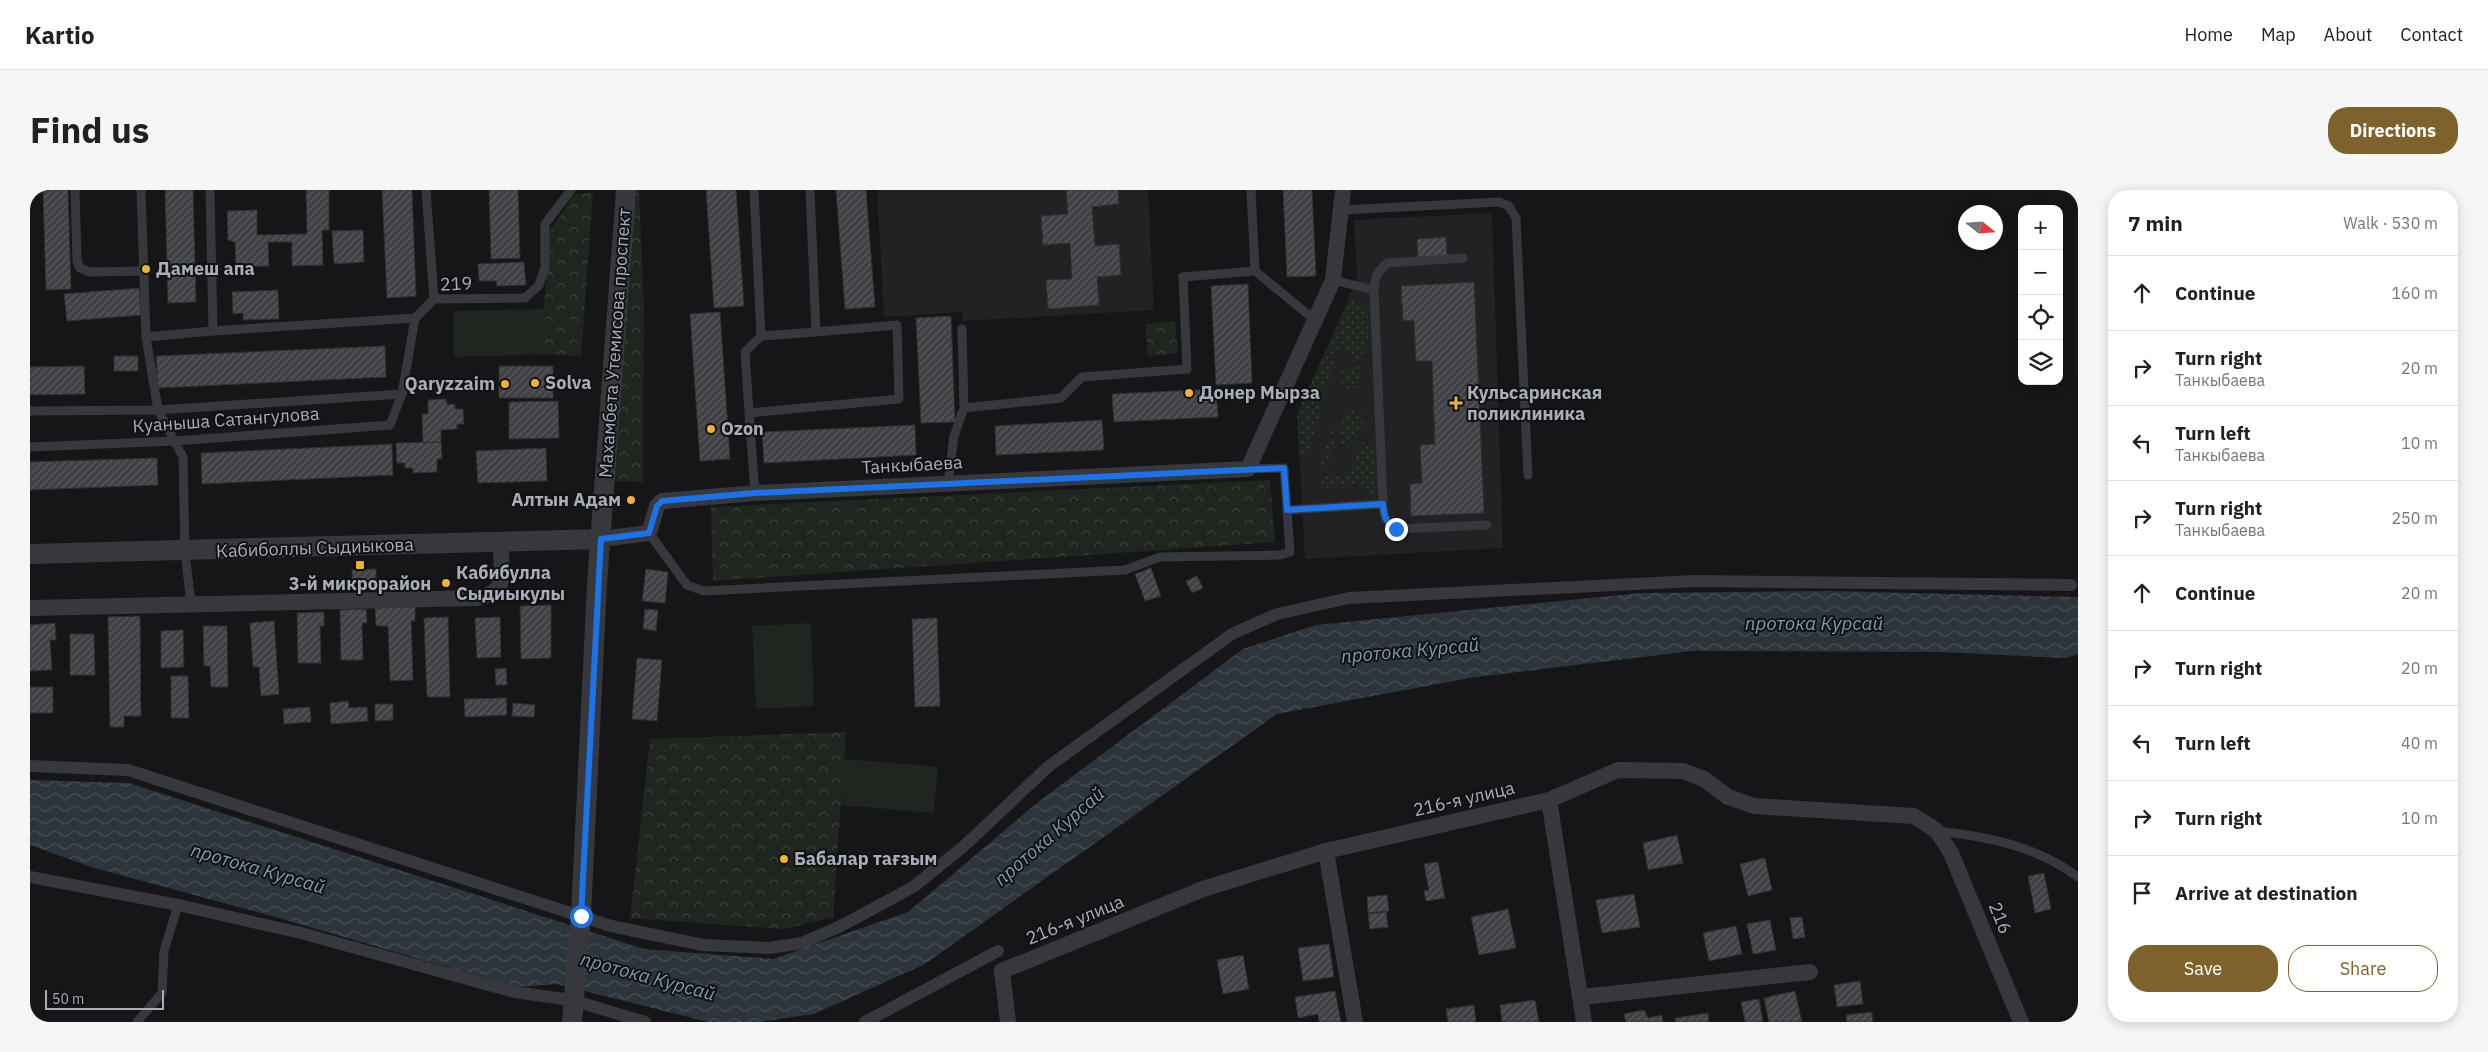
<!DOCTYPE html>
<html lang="en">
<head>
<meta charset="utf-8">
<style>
	body { margin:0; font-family:"IBM Plex Sans",sans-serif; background:#f6f6f6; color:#202124 }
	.controls { position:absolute; right:15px; top:15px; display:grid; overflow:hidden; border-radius:10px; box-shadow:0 2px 12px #0003 }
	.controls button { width:45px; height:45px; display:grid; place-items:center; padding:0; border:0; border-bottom:1px solid #e0e0e0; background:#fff; color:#202124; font:25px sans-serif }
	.compass { position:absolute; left:1928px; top:15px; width:45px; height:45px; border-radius:50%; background:#fff; box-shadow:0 2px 12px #0003; rotate:107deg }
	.scale { position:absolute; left:15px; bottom:12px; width:119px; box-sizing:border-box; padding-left:5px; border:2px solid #a8adb8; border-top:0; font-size:14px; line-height:18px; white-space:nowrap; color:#a8adb8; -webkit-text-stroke:4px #111113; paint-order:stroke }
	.stop { position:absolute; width:15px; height:15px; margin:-11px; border:4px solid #1a73e8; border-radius:50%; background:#fff }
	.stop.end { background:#1a73e8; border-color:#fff; box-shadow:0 1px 5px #0008 }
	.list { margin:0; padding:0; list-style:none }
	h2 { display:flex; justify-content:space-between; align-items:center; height:65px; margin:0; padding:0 20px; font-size:21px }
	h2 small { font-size:16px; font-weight:400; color:#757577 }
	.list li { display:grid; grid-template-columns:32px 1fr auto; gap:15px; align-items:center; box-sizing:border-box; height:75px; padding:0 20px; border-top:1px solid #e0e0e0 }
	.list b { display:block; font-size:19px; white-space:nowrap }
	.list p { margin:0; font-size:16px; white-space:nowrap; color:#757577 }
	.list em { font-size:16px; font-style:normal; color:#757577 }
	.actions { display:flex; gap:10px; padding:15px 20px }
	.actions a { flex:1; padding:11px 0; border:1px solid #7e622b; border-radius:20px; text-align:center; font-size:18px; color:#7e622b }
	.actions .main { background:#7e622b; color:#fff }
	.icon { flex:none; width:28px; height:28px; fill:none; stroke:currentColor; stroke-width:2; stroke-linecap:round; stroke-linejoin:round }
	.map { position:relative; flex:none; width:2048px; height:832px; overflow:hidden; border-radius:20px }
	header { display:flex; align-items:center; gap:30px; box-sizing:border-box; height:70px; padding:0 25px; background:#fff; border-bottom:1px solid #e0e0e0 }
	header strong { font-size:24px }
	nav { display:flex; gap:28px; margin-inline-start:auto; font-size:18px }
	.intro { display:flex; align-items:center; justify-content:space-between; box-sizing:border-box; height:120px; padding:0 30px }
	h1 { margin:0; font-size:35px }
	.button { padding:12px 22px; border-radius:20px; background:#7e622b; color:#fff; font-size:18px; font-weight:700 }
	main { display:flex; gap:30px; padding:0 30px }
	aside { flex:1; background:#fff; border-radius:20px; box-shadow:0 2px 12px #0003 }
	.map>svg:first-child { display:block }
</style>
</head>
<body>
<header>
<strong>Kartio</strong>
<nav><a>Home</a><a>Map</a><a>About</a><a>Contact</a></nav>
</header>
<div class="intro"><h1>Find us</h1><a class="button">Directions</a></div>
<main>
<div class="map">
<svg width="2048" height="832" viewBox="0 0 2048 832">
	<defs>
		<pattern id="grass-dots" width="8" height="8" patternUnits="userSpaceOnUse" patternTransform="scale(1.25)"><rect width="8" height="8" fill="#1e261f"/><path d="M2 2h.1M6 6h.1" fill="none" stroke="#3c433d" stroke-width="1.8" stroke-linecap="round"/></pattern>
		<pattern id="forest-crowns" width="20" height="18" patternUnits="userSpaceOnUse" patternTransform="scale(1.25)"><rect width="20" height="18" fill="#1e261f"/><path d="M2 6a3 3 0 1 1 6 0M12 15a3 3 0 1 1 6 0" fill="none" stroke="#3c433d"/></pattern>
		<pattern id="water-waves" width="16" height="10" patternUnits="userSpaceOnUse" patternTransform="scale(1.25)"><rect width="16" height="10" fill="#2c353c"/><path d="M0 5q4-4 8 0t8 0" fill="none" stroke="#485056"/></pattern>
		<pattern id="building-hatch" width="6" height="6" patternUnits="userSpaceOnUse" patternTransform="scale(1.25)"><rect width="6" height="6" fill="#404145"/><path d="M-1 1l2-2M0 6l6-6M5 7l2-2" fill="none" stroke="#595a5e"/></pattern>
	</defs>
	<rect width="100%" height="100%" fill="#161618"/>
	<path fill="#222225" d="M 847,0 L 1118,0 L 1124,120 L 933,131 L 932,122 L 854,127 Z
		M 1462,23 L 1473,358 L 1275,369 L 1267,224 L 1327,89 L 1324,30 Z"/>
	<path fill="url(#grass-dots)" d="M 1322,107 L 1337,120 L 1338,150 L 1331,170 L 1321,164 L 1318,159 L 1309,159 L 1303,163 L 1304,176 L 1297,197 L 1291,201 L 1289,207 L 1292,219 L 1279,264 L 1269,264 L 1267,224 Z
		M 1322,174 L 1331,178 L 1332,198 L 1315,198 L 1310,196 L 1309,180 L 1318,179 Z
		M 1332,219 L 1333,241 L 1317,258 L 1311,257 L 1311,227 L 1318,220 Z
		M 1304,232 L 1304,259 L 1299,267 L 1300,278 L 1292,276 L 1291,273 Z
		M 1335,250 L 1345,263 L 1347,304 L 1344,308 L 1339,306 L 1336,294 L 1289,298 L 1290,287 L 1305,285 L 1312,287 C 1322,282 1325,274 1324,263 Z"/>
	<path fill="url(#forest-crowns)" d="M 602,0 L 609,0 L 614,119 L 613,292 L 583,291 Z
		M 563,3 L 551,166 L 515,164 L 514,119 L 519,42 L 545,4 Z
		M 1145,131 L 1148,163 L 1118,166 L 1115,134 Z
		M 1240,290 L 1245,352 L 683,391 L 681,317 Z
		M 816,542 L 803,727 L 755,739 L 600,728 L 620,549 Z"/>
	<path fill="#1e261f" d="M 514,119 L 515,164 L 424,167 L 424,121 Z
		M 781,433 L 784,516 L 726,519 L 722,436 Z
		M 814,569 L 908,577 L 904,623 L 811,615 Z"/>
	<path fill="url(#water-waves)" d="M 1800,401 L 2048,407 L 2048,464 L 2036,468 L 1910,462 L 1662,461 L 1439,488 L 1247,524 L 895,774 L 784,824 L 728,832 L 678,832 L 527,794 L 486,797 L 238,725 L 61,677 L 0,655 L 0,590 L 99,593 L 614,759 L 743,769 L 878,722 L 1008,612 L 1213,459 L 1286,435 L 1611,403 Z"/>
	<path fill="url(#building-hatch)" stroke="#303034" d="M 13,0 L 38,0 L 41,99 L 16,100 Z
		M 135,0 L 163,0 L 166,112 L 138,113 Z
		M 276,0 L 299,0 L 299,40 L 292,40 L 293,75 L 262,76 L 262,52 L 238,52 L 239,76 L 206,77 L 205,52 L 198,50 L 197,21 L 227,20 L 227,45 L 277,44 Z
		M 352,0 L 382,0 L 386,106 L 357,108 Z
		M 459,0 L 488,0 L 490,68 L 461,69 Z
		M 676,0 L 706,0 L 714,116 L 684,118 Z
		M 806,0 L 836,0 L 845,117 L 815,119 Z
		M 1036,0 L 1088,0 L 1089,14 L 1062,17 L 1065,56 L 1089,54 L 1091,85 L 1067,87 L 1069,115 L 1018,119 L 1016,90 L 1042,89 L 1040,53 L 1013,55 L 1011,26 L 1038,24 Z
		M 1253,0 L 1282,0 L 1286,86 L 1257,87 Z
		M 333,40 L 334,72 L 304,74 L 302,41 Z
		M 1416,47 L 1417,69 L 1388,70 L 1387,49 Z
		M 494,72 L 496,95 L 467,96 L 466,91 L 449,91 L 448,74 Z
		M 1444,92 L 1454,323 L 1381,326 L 1380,294 L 1392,293 L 1390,255 L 1405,254 L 1402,171 L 1386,171 L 1384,130 L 1373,131 L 1371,96 Z
		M 1218,94 L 1222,193 L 1186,195 L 1181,96 Z
		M 109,98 L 111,125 L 37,131 L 34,104 Z
		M 248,100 L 249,129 L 213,130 L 213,123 L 203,124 L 202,102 Z
		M 690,122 L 700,269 L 670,271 L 660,124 Z
		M 921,126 L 925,232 L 891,233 L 886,128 Z
		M 355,156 L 356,187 L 128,198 L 126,166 Z
		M 84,166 L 108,166 L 108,181 L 84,181 Z
		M 54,176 L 55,204 L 0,205 L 0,177 Z
		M 469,176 L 523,176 L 523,208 L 469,208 Z
		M 1186,199 L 1188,227 L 1084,232 L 1082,204 Z
		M 416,209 L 417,215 L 425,214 L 425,219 L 433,219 L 434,234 L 427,234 L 427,239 L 411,240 L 411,252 L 393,253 L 392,224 L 398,224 L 398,210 Z
		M 528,211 L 529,248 L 479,249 L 479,212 Z
		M 1072,230 L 1074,260 L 966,265 L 965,236 Z
		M 885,235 L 886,265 L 734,273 L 732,242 Z
		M 411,252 L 412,269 L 407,269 L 407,282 L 383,283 L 383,278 L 375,278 L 375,273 L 367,273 L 366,253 Z
		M 362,254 L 363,285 L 172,294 L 171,263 Z
		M 516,258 L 517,291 L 448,293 L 446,261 Z
		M 127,268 L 128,295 L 0,300 L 0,272 Z
		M 1121,378 L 1131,406 L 1115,411 L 1105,384 Z
		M 346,379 L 346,391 L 322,392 L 322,380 Z
		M 616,379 L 638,382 L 635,413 L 612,411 Z
		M 1167,386 L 1173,398 L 1162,403 L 1156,391 Z
		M 521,415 L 521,468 L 491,469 L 490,416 Z
		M 385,417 L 385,431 L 381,431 L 383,490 L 360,491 L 358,436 L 346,436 L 345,418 Z
		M 336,419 L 337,433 L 332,433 L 333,470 L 311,470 L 310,420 Z
		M 615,419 L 628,420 L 626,441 L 613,439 Z
		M 294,422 L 294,436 L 290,436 L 291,473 L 268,473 L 267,423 Z
		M 110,426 L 111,526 L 94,526 L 94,537 L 80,537 L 78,427 Z
		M 418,427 L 420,507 L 397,507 L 394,428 Z
		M 470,427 L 471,467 L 447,468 L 445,428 Z
		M 907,428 L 910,516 L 885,517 L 882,429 Z
		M 244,431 L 249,504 L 231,506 L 229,477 L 223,477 L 220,433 Z
		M 25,433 L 26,450 L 20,450 L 22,480 L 0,481 L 0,435 Z
		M 173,436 L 197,436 L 198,497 L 181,497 L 180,476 L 174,476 Z
		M 153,440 L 154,477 L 131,478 L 131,441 Z
		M 40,444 L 64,444 L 65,485 L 40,485 Z
		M 607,468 L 632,470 L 627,531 L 602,529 Z
		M 476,478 L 477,495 L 466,495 L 465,479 Z
		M 141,486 L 158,486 L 159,528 L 141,528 Z
		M 0,497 L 23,497 L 23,523 L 0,523 Z
		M 476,508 L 477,525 L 435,527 L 434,509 Z
		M 318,511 L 319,518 L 337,517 L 338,531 L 301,534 L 300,513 Z
		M 483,513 L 505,515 L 504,527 L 482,526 Z
		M 345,514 L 363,514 L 363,530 L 345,531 Z
		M 280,517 L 281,532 L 254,534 L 253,519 Z
		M 1647,645 L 1653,673 L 1618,680 L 1613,653 Z
		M 1735,668 L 1742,700 L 1718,706 L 1710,674 Z
		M 1408,672 L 1415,708 L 1396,711 L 1394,700 L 1399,701 L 1394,674 Z
		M 2014,683 L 2021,719 L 2005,723 L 1998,686 Z
		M 1604,704 L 1610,737 L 1572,743 L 1566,710 Z
		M 1357,705 L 1359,721 L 1338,723 L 1337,707 Z
		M 1478,719 L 1486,758 L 1449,765 L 1441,727 Z
		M 1356,722 L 1358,737 L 1340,739 L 1338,724 Z
		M 1772,727 L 1775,747 L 1763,749 L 1760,728 Z
		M 1740,730 L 1746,760 L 1723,764 L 1717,734 Z
		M 1706,736 L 1712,764 L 1679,771 L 1673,743 Z
		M 1299,754 L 1304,787 L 1273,791 L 1268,758 Z
		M 1213,765 L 1219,799 L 1193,804 L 1187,770 Z
		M 1830,791 L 1833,814 L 1807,817 L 1804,795 Z
		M 1305,801 L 1311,832 L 1289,832 L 1288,824 L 1268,828 L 1265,807 Z
		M 1765,801 L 1772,832 L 1739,832 L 1734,808 Z
		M 1729,809 L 1733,832 L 1715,832 L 1711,812 Z
		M 1505,810 L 1509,832 L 1472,832 L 1470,815 Z
		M 1444,815 L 1446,832 L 1418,832 L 1416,819 Z
		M 1614,820 L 1618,828 L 1632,825 L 1633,832 L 1596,832 L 1594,824 Z
		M 1842,822 L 1843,832 L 1817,832 L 1816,825 Z
		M 1678,823 L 1679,832 L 1646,832 L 1645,828 Z"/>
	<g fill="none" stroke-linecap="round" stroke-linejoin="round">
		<path stroke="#37383d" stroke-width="9" d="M 45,0 L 47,71 L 50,78 L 60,82 L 115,81
			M 111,0 L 116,147
			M 396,0 L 404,109
			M 1311,20 L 1469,12 L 1479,16 L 1486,28 L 1498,285
			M 1225,81 L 1286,131
			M 1344,100 C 1345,87 1347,81 1358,73 L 1433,68
			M 932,139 L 934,218
			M 183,141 L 385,128 L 404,109 L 495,108 L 509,95 L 515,77 L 515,34 L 541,0
			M 731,146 L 786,142
			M 0,221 L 128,220 L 372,204
			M 719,223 L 715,162 L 731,146 L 724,0
			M 0,257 L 145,251 L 360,235 L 372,204 L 385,128
			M 1218,279 L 1254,278 L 1257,320 L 1353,314 L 1344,100 L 1303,90
			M 918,293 L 924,246 L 934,218 L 1031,208 L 1052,187 L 1157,179 L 1153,87 L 1225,81 L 1221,0
			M 725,303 L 719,223 L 869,209 L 867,135 L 786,142 L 780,0
			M 1353,314 C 1354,326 1355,332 1366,339 L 1457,335
			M 619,343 L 657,395 L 674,401 L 1095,380 L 1130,367 L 1250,365 L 1260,362 L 1257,320
			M 161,414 L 155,362 L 153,267 L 128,220 L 116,147 L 183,141 L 180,0
			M 1908,641 C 1959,647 2006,656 2048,687
			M 107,832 L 132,803 L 134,761 L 148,715"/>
		<path stroke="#37383d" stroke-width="12" d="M 0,576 L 98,580 L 581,736 L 673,755 L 739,758 L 772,753 L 811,736 L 883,697 L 933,657 L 1019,576 L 1202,444 L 1247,424 L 1319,408 L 1665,391 L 2041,395
			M 0,687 L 148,715 L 271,743 L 484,802 L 534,809
			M 545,811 L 615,832
			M 835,832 L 968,761"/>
		<path stroke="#37383d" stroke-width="16" d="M 571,349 L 619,343 L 627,316 L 632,311 L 725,303 L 1218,279 L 1303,90 L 1313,0
			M 0,418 L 447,408 C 481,403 471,378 470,352
			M 1519,610 L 1554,832
			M 1296,661 L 1325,832
			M 1552,807 L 1780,782
			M 978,832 L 972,781 L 1173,699 L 1296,661 L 1519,610 L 1588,580 L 1653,581 L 1674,589 L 1698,607 L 1724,616 L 1884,626 L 1907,641 L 1921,663 L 1991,832"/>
		<path stroke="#37383d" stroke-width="20" d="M 0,364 L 571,349
			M 542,832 L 551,725 L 567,394 L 596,0"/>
	</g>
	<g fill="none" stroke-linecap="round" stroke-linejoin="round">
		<path stroke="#1a73e8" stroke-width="6" d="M 551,726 L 571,349 L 619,343 L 627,316 L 632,311 L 725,303 L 1254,278 L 1257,320 L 1353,314 C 1354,326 1355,332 1366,339"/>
	</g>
	<g fill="#f2b134" stroke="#111113" stroke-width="2">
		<circle cx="116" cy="79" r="5"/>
		<circle cx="505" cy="193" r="5"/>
		<circle cx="475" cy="194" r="5"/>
		<circle cx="1159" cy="203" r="5"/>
		<path d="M1423.5 205.5h5v5h5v5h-5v5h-5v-5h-5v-5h5z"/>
		<circle cx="681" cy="239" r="5"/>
		<circle cx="601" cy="310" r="5"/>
		<rect x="325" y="370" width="10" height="10" rx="2.5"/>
		<circle cx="416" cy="393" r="5"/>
		<circle cx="754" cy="669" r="5"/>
	</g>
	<g text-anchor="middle" stroke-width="4" stroke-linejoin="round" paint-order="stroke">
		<g font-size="18" font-weight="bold" fill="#a8adb8" stroke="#111113" text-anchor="start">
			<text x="126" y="85">Дамеш апа</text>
			<text x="515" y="199">Solva</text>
			<text x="465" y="200" text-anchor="end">Qaryzzaim</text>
			<text x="1169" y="209">Донер Мырза</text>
			<text x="1437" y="209">Кульсаринская<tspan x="1437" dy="21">поликлиника</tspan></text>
			<text x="691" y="245">Ozon</text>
			<text x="591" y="316" text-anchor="end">Алтын Адам</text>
			<text x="426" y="389">Кабибулла<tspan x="426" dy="21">Сыдиыкулы</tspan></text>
			<text x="330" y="400" text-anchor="middle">3-й микрорайон</text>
			<text x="764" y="675">Бабалар тағзым</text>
		</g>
		<g font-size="18" fill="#a8adb8" stroke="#111113">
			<text transform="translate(426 94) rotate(-3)" y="6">219</text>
			<text transform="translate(585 153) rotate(-86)" y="6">Махамбета Утемисова проспект</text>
			<text transform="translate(196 230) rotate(-4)" y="6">Куаныша Сатангулова</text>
			<text transform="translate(882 275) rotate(-3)" y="6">Танкыбаева</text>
			<text transform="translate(285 358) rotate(-2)" y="6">Кабиболлы Сыдиыкова</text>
			<text transform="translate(1434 609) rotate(-13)" y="6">216-я улица</text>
			<text transform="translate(1970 728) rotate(68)" y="6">216</text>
			<text transform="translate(1045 730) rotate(-22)" y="6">216-я улица</text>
		</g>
		<g font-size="19" font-style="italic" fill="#7f9bb3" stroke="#111113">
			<text x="1784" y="440">протока Курсай</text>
			<text transform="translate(1380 460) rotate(-5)" y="7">протока Курсай</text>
			<text transform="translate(1019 646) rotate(-41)" y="7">протока Курсай</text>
			<text transform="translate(228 678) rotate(16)" y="7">протока Курсай</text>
			<text transform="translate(618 786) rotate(15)" y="7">протока Курсай</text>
		</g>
	</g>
</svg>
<div class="controls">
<button>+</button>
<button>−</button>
<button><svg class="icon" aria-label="locate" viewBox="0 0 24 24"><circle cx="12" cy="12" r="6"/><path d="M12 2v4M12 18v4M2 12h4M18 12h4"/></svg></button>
<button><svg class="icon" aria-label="layers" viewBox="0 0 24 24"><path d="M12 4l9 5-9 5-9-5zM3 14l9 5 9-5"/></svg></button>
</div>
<svg class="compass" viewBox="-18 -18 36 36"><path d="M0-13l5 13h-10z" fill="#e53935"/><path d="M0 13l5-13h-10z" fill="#757577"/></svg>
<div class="scale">50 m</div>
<div class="stop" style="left:551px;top:726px"></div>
<div class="stop end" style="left:1366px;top:339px"></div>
</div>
<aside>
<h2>7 min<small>Walk · 530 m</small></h2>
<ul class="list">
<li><svg class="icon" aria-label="ahead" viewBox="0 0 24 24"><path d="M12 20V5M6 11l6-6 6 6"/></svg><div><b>Continue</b></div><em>160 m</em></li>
<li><svg class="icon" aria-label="right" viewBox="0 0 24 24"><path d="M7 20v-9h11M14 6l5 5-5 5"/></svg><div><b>Turn right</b><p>Танкыбаева</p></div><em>20 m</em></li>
<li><svg class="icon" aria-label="left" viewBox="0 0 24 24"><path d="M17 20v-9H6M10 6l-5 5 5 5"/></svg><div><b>Turn left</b><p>Танкыбаева</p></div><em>10 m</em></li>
<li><svg class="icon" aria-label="right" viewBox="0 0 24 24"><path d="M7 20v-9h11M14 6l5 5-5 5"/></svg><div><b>Turn right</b><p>Танкыбаева</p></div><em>250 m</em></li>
<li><svg class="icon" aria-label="ahead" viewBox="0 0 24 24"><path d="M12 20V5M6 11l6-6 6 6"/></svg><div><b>Continue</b></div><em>20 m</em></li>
<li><svg class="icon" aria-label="right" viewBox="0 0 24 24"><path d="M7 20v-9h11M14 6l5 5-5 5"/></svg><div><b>Turn right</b></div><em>20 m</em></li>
<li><svg class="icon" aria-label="left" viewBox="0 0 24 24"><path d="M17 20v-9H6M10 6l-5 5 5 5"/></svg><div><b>Turn left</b></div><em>40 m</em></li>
<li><svg class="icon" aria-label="right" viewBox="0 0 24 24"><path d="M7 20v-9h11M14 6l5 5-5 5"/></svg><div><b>Turn right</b></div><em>10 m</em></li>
<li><svg class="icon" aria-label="arrive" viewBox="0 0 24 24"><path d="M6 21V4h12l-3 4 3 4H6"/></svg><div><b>Arrive at destination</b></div></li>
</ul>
<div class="actions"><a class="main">Save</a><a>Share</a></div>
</aside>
</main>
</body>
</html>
